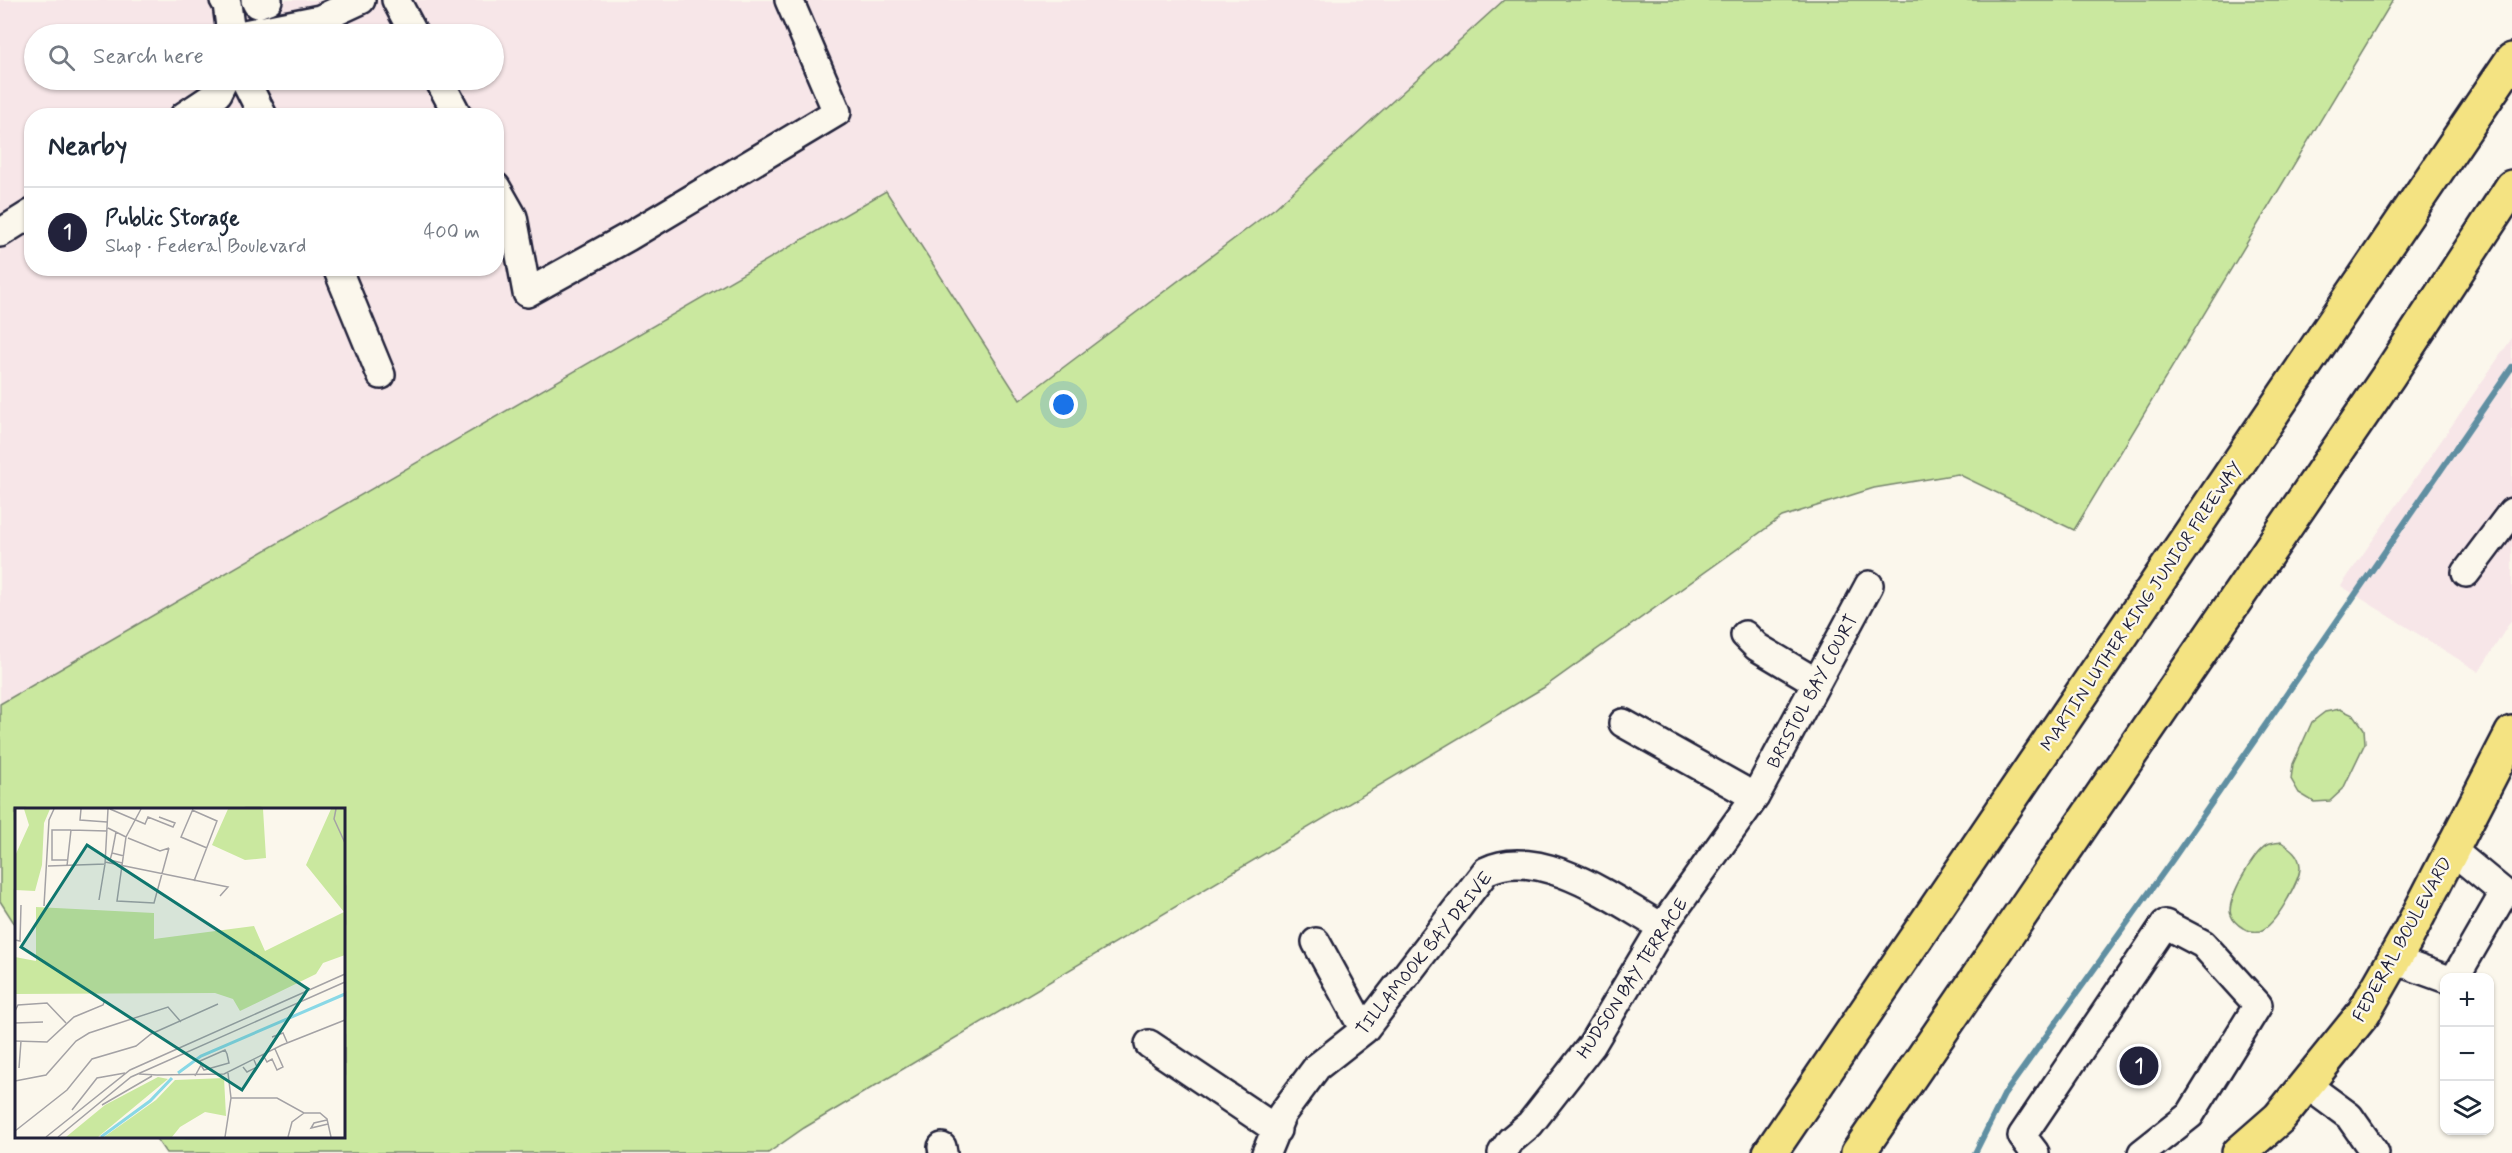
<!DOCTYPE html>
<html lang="en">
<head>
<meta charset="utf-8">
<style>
	body { margin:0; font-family:Mynerve,sans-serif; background:#f2f2f3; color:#1f2937 }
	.controls { position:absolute; right:18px; bottom:18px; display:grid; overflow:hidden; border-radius:12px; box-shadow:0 2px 4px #0004 }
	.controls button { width:54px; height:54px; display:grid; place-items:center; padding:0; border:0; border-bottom:2px solid #e0e1e3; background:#fff; color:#1f2937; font:30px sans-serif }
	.you { position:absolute; left:1064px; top:405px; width:21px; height:21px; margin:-15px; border:4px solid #fff; border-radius:50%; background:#1a73e8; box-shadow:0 0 0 9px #1a73e833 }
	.badge { display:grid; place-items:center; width:39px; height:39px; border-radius:50%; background:#22223b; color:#fff; font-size:20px; font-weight:700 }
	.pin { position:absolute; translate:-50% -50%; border:3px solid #fff; box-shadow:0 2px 6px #0006 }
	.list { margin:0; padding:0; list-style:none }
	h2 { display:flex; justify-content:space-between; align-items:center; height:78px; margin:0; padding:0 24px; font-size:26px }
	h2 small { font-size:20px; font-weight:400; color:#747a83 }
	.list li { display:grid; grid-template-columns:39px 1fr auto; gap:18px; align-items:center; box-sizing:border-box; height:90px; padding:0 24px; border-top:2px solid #e0e1e3 }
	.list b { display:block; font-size:22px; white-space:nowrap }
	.list p { margin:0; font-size:20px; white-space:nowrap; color:#747a83 }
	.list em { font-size:20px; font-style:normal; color:#747a83 }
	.icon { flex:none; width:33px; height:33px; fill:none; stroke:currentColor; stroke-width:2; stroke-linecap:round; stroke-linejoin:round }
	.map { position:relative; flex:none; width:2512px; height:1153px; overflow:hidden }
	.search { position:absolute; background:#fff; box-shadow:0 2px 4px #0004; left:24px; top:24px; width:480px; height:66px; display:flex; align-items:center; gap:15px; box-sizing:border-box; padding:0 21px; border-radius:33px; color:#747a83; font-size:22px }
	.panel { position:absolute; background:#fff; box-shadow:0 2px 4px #0004; left:24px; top:108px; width:480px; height:168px; border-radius:24px }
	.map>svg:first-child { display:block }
</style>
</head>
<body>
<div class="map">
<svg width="2512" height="1153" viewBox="0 0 2512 1153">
	<rect width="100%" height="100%" fill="#fbf7ec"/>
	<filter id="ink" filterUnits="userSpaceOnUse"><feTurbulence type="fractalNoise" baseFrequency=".0167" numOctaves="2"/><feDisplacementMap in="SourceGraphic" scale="12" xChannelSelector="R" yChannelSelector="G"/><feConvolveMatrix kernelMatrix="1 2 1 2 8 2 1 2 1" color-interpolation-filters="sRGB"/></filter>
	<g filter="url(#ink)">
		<path fill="#f7e6e8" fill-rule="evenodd" d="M 0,0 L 1504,0 L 1275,208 L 1020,400 L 885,191 L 0,704 ZM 34,34 L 494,34 L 494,80 L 34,80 ZM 32,116 L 496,116 L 496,268 L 32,268 Z
			M 2512,338 L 2512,619 L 2479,672 L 2341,586 Z"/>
		<path fill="#cae89f" stroke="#76856d" stroke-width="1.5" d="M 1504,0 L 2393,0 L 2074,530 L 1958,474 L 1874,488 L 1782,517 L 1543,688 L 804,1128 L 768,1153 L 166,1153 L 155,1137 L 344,1136 L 344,810 L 16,810 L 16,926 L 0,901 L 0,704 L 886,191 L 1020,400 L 1275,208 Z
			M 2340,709 L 2355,716 L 2364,729 L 2365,743 L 2343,789 L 2330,801 L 2314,802 L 2299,793 L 2291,779 L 2293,764 L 2312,722 L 2325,712 Z
			M 2281,842 C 2290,848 2299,854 2300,866 C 2301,880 2275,926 2260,931 C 2255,932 2247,931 2243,928 C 2238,925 2233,921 2231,915 C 2225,902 2254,851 2267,845 C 2271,843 2277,843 2281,842 Z"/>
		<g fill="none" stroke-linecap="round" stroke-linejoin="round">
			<path stroke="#608fa2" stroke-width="6" d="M 1975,1153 L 2004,1095 L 2173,859 L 2512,367"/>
			<g stroke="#22223b" stroke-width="32">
				<path id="minor" d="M 224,0 L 227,4 L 231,34
					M 255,0 L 257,4 L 268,0
					M 396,0 L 414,34
					M 244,34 L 320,19 L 361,0
					M 245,80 L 263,116
					M 439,80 L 458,116
					M 184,116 L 217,94 L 224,80
					M 496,187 L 513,217 L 527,293 L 628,237 L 837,112 L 789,0
					M 0,233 L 32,213
					M 337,268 L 381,375
					M 2466,573 L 2512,512
					M 1745,635 L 1757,647 L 1816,682
					M 1623,723 L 1755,797
					M 2452,850 L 2504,893 L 2455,978
					M 1316,942 L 1364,1030
					M 2394,960 L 2444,978
					M 1149,1044 L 1277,1130
					M 2307,1085 L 2349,1116 L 2375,1153
					M 942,1147 L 943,1153
					M 1266,1153 L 1282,1114 L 1317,1067 L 1364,1030 L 1486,871 C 1539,844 1616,901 1662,927
					M 1502,1153 L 1511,1140 L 1530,1124 L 1591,1046 L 1662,927 L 1755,797 L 1869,585
					M 2035,1153 L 2022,1136 L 2165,924 L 2203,944 L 2258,1005 L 2190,1115 L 2142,1153"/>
			</g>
			<g stroke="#22223b" stroke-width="38">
				<path id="major" d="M 2239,1153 L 2279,1118 L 2363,1014 L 2407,937 L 2512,733"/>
			</g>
			<g stroke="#22223b" stroke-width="38">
				<path id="highway" d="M 1770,1153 L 2512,60
					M 1858,1153 L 2389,375 L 2512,187"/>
			</g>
			<use href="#minor" stroke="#fbf7ec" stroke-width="27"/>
			<use href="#major" stroke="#f4e382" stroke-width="33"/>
			<use href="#highway" stroke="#f4e382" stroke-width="33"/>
		</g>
	</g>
	<g text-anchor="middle" stroke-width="4.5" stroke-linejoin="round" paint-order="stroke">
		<g font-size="18" fill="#22223b" stroke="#fbf7ec">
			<text transform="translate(2141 606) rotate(-56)" y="6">MARTIN LUTHER KING JUNIOR FREEWAY</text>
			<text transform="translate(1812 691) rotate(-62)" y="6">BRISTOL BAY COURT</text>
			<text transform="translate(2402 939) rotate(-61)" y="6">FEDERAL BOULEVARD</text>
			<text transform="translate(1424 953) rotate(-51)" y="6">TILLAMOOK BAY DRIVE</text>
			<text transform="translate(1632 978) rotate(-57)" y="6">HUDSON BAY TERRACE</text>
		</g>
	</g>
	<g transform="translate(15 808)">
		<rect width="330" height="330" fill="#fbf7ec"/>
		<path d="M 9,1 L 35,1 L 29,15 L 27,57 L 20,83 L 0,82 L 0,48 L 14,17 ZM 213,1 L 248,1 L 251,50 L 230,52 L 197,37 ZM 316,1 L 330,1 L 330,147 L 308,155 L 301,166 L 225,203 L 218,191 L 200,185 L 0,186 L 0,149 L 21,153 L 21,99 L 139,105 L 139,131 L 239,118 L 250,143 L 329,104 L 291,57 ZM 143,269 L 153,271 L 83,329 L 51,329 L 90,297 ZM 209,270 L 211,308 L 190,304 L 165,319 L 157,329 L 89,329 L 141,292 L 160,272 Z" fill="#cae89f"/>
		<path fill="none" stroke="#89d8e6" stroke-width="3" d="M 163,265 L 186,248 L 330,186M 86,329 L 135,293 L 157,270"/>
		<path fill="none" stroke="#a4a2a5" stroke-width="1.5" d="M 66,1 L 65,12 L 92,14M 95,1 L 130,16 L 133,9 L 158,19 L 160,15 L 144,9M 126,1 L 111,29 L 102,93 L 139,95 L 154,40M 178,1 L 166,29 L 192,40M 321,1 L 319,11 L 330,35M 177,2 L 202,13 L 179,73M 93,20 L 111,29M 101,24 L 97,45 L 109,48M 113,30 L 145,43 L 154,40M 97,45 L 95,52 L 107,55M 52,52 L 37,52 L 37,22 L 56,22M 90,54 L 213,79 L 205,88M 33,58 L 90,56 L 93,1M 52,58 L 56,22 L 92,23M 84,92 L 90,56M 29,98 L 34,12 L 39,1M 0,132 L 5,133 L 6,97M 0,203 L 3,197 L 32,195 L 51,215M 0,215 L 28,214M 257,229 L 268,225 L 272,234M 0,233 L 32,234 L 59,209 L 88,197 L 90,192M 248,247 L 252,254 L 257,251 L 262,262 L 268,259 L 260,241M 228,259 L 232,264 L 242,259 L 239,252M 4,260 L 6,233M 124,266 L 142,267M 142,267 L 209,266 L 267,237 L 330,212M 180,268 L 186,257 L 189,262 L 214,255 L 212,246 L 210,242 L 185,253 L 186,257M 0,273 L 31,267 L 61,233 L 74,225 L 153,199 L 166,214M 216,290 L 262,290 L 289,305 L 305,305 L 312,311 L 316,329M 87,297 L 137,268M 57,302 L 82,270 L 110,265M 312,312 L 299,315 L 296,320 L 313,316M 0,323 L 52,282 L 77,251 L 121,238 L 136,226 L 203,196M 31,329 L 115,262 L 330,166M 43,329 L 116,269 L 330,174M 210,329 L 216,290 L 213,265M 273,329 L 277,314 L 289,305"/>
		<path fill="#0f766e" fill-opacity="0.15" stroke="#0f766e" stroke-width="3" d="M 72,37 L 293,181 L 227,282 L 6,139 Z"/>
		<rect width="330" height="330" fill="none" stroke="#22223b" stroke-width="3"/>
	</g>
</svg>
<div class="controls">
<button>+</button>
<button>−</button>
<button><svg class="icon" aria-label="layers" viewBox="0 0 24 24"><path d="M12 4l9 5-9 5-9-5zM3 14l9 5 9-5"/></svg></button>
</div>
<div class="you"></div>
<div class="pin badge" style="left:2139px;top:1066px">1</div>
<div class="search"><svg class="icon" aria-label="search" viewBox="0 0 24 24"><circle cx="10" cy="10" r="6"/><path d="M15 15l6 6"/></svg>Search here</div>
<section class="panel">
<h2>Nearby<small></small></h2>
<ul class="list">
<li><span class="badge">1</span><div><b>Public Storage</b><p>Shop · Federal Boulevard</p></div><em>400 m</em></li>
</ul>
</section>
</div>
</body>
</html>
